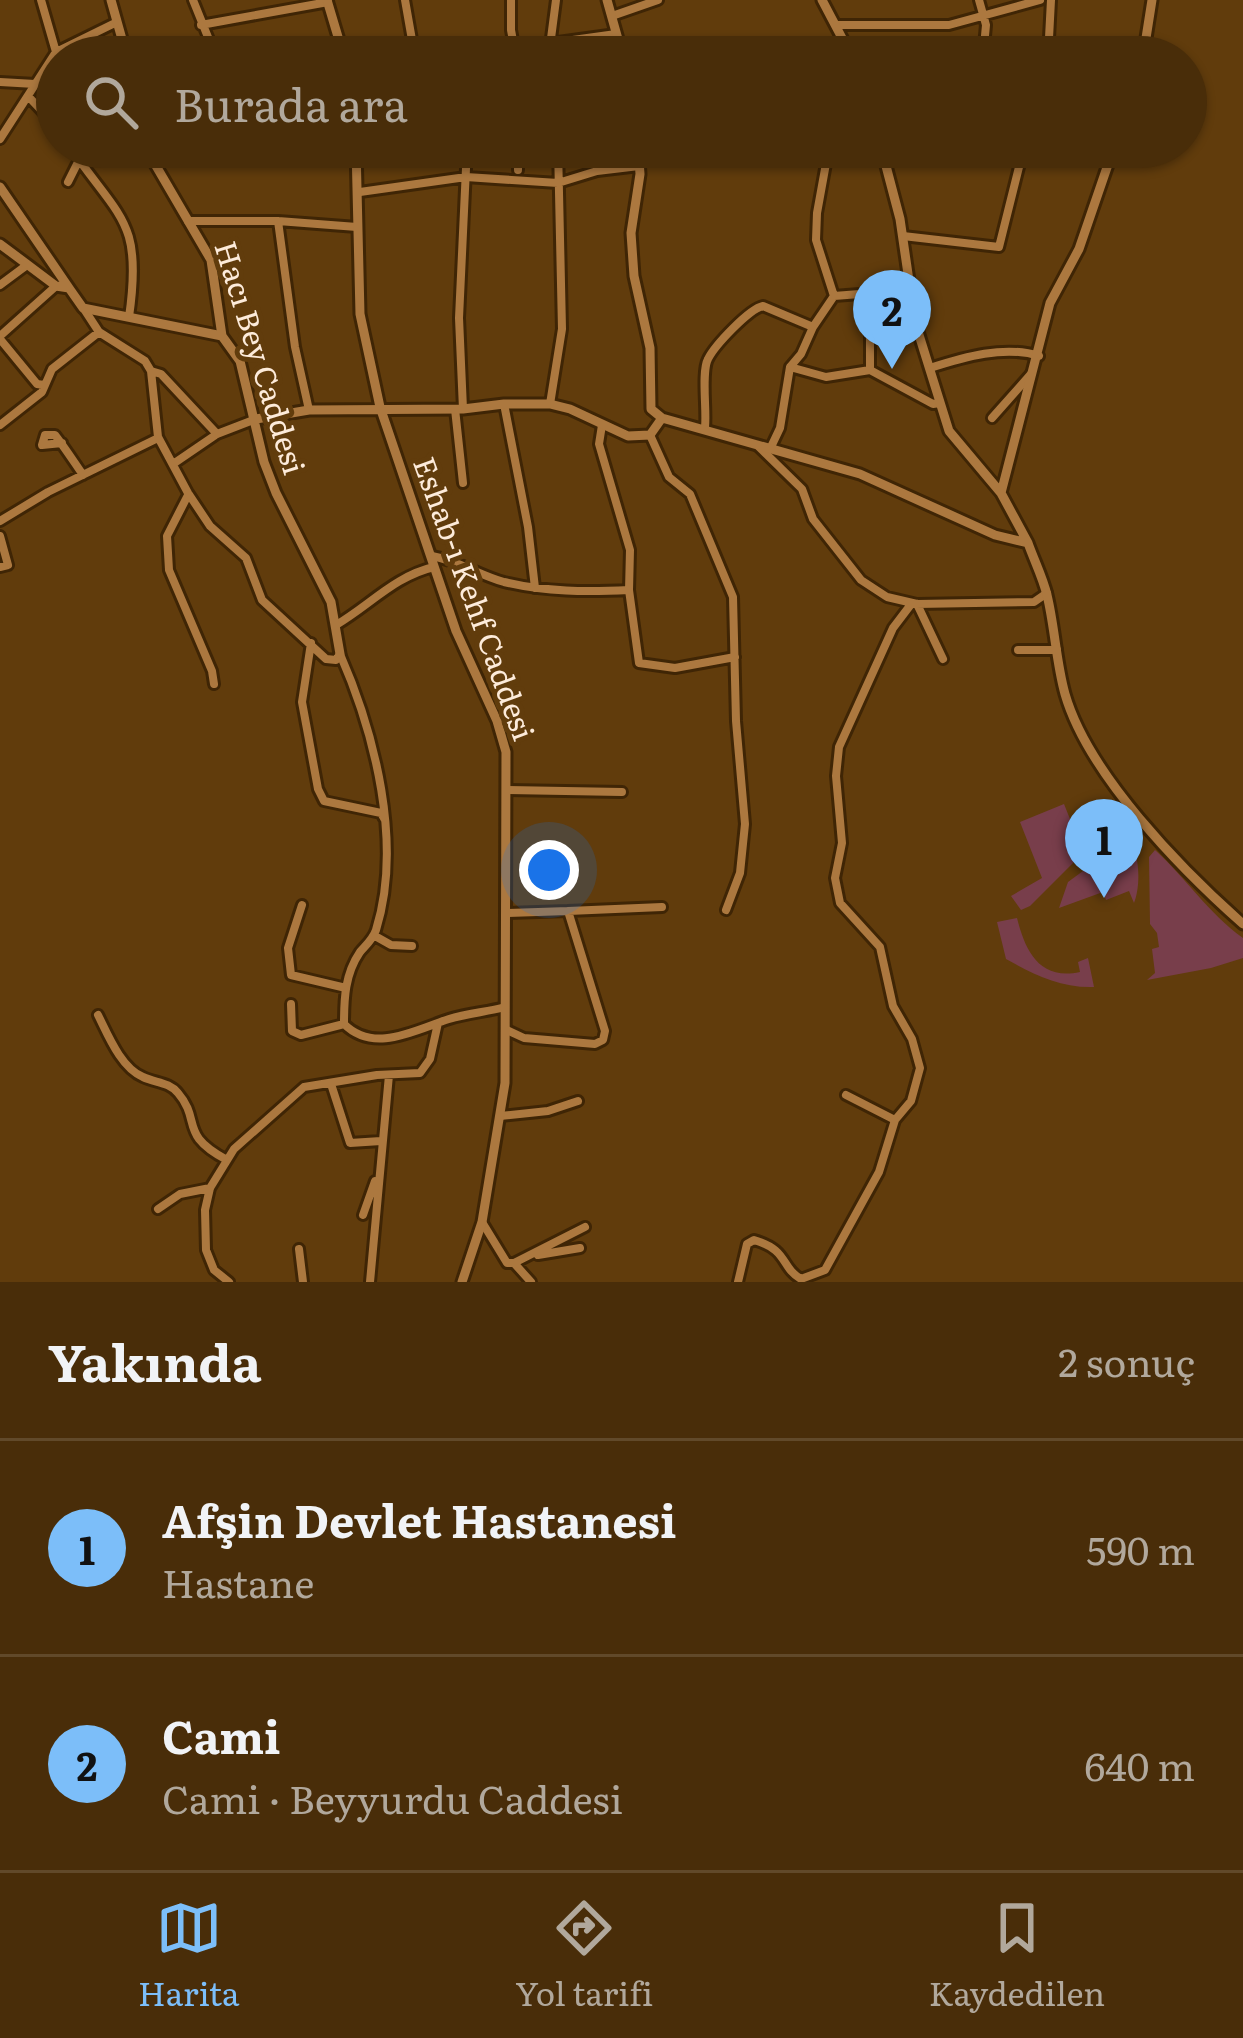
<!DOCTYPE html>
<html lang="tr">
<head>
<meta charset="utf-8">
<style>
	body { margin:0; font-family:Literata,serif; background:#533917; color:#f1f3f6 }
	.you { position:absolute; left:549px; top:870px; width:42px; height:42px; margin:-30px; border:9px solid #fff; border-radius:50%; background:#1a73e8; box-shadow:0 0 0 18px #1a73e833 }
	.badge { display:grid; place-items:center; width:78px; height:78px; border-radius:50%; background:#7cbef9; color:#111; font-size:39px; font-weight:700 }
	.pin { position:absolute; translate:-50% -99px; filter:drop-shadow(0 3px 6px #0008) }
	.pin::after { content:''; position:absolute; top:63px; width:42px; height:36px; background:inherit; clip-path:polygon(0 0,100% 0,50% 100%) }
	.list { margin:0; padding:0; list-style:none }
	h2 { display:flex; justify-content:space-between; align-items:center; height:156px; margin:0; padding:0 48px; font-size:51px }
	h2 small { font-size:39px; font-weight:400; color:#b1a89c }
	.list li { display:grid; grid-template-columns:78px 1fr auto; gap:36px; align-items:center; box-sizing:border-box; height:216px; padding:0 48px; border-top:3px solid #61492a }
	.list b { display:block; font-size:45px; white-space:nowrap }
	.list p { margin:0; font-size:39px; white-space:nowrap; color:#b1a89c }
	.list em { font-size:39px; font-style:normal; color:#b1a89c }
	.icon { flex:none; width:66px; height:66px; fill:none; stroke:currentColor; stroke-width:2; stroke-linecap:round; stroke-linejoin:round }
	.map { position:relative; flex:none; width:1243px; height:1282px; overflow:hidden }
	.search { position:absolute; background:#492d09; box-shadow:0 3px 9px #0004; left:36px; right:36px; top:36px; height:132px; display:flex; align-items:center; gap:30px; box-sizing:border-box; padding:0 42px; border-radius:66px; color:#b1a89c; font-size:45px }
	.sheet { height:588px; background:#492d09 }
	nav { display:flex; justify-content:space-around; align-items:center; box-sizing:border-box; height:168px; border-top:3px solid #61492a; background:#492d09; font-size:33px; color:#b1a89c }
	nav a { display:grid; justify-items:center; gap:6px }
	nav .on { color:#7cbef9 }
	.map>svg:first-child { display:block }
</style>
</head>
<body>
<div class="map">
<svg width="1243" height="1282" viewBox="0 0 1243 1282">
	<rect width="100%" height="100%" fill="#613c0c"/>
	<path fill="#783e4b" d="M 1064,804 L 1080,844 L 1113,806 L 1117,811 L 1116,820 L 1030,906 L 1021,910 L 1011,896 L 1042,878 L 1020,822 Z
		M 1128,838 C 1140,852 1141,886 1134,903 L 1129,891 L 1106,900 L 1103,892 L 1059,908 L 1068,882 Z
		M 1155,850 C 1187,879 1208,913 1243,938 L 1243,958 L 1211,968 L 1147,980 L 1155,973 L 1152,949 L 1159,947 L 1157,933 L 1150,924 L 1149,857 Z
		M 1017,918 C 1025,950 1039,981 1080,972 L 1078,962 L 1088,958 L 1094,987 C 1060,988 1035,975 1006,959 L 997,922 Z"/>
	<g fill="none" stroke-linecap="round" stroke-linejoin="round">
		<g stroke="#3f2505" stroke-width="14">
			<path id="minor" d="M 41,0 L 56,52
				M 193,0 L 216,57
				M 405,0 L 415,57
				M 511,0 L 511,30 L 516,57
				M 979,0 L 986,25 L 983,57
				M 612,16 L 658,0
				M 201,25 L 328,2
				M 836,25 L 949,25 L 1040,0
				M 550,46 L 556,0
				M 515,48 L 616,34
				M 1048,57 L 1051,0
				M 0,82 L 35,84
				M 28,96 L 57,127
				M 0,139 L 56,52 L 117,22
				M 70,147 C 120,220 143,220 129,317
				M 518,147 L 518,170
				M 68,182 L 79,160
				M 360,192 L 466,177 L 558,183 L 597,171 L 639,166
				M 188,221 L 278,221 L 357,227
				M 278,221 L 295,347 L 309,410
				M 903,236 L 999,247 L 1024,147
				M 0,285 L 27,265
				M 834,296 L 911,290
				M 870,296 L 870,370
				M 84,309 L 99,332 L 145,361 L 151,371 L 158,437 L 188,493 L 210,526 L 246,558 L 262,600 L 326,659 L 336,660 L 340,654 C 375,734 403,844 376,930 C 373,939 367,944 360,952 C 345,974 344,998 344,1024 C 374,1054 415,1030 449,1019 C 468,1013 487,1012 505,1007
				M 0,336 L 56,286
				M 0,339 L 37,384 L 44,385
				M 790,367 L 826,377 L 870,370 L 933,404 L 940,403
				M 930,368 C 964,357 1005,345 1039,356
				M 151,371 L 161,374 L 217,434
				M 504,404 L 528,527 L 535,588
				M 550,404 L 562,329 L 558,147
				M 455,409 L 463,483
				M 463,409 L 459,318 L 467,147
				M 992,418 L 1031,374
				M 0,425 L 42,392 L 52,369 L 99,332
				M 705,427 C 707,411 701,372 708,359 C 715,345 749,309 763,306 L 813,327
				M 650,435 L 669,477 L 690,494 L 733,597 L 736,721 L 745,824 L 740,873 L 726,910
				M 62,443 L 42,445 L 45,435 L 55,435 C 65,448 74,462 83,475
				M 759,447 L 802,489 L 813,519 L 861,580 L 887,597 L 917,604 L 1034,602 L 1047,593
				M 771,447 L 780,428 L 790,367 L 801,354 L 813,327 L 834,296 L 816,240 L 817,213 L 829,147
				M 173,464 L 217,434 L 256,419
				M 188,495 L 167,536 L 169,570 L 212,671 L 214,684
				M 0,521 L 48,492 L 158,438
				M 0,536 L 8,565 L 0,567
				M 432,556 C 459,561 479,575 504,582 C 545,592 587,592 629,590 L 630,550 L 599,444 L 602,425
				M 629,590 L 639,663 L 675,668 L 735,657
				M 917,604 L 943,659
				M 336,625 C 370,605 395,576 434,567
				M 311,643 L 302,702 L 318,789 L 324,801 L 381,813 L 385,820
				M 1018,650 L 1057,650
				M 508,790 L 622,792
				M 302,905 L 288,948 L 291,975 L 346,988
				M 568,911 L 662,907
				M 506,913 L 568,911 L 605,1031 L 603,1040 L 595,1044 L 524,1038 L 507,1030
				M 375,936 L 391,945 L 412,946
				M 291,1004 L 292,1031 L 301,1035 L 344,1024
				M 98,1015 C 108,1035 121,1068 143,1077 C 156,1083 169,1082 178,1093 C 202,1121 178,1134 227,1160
				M 331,1084 L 350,1143 L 381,1141
				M 846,1095 L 895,1120
				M 500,1116 L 548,1111 L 578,1101
				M 158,1209 L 180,1194 L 210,1188
				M 363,1215 L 375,1181
				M 482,1222 L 507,1263 L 514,1263 L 585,1227
				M 299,1249 L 303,1282
				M 538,1255 L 580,1248
				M 514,1263 L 531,1282
				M 229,1282 L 214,1270 L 206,1250 L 205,1210 L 210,1188 L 234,1149 L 304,1087 L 377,1075 L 420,1073 L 430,1059 L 438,1023
				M 370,1282 L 389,1075
				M 738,1282 L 747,1244 L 754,1240 C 789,1250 780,1267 801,1279 L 825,1270 L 879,1172 L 895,1120 L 911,1101 L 920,1068 L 912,1039 L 893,1006 L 880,947 L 840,903 L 835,878 L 842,843 L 836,776 L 839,747 L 893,628 L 912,603"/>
		</g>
		<g stroke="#3f2505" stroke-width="15">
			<path id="tertiary" d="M 111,0 L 127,57
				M 327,0 L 344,57
				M 607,0 L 623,57
				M 822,0 L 852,57
				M 1143,57 L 1152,0
				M 145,147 L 211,260 L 222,336 L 240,361 L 264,462 L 276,493 L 331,602 L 340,654
				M 356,147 L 360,314 L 380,407 L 456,631 L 497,721 L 506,752 L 505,1083 L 482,1222 L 462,1282
				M 638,147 L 640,174 L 631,233 L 634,276 L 650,348 L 651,409 L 662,418 L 860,474 L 995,535 L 1028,543 C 1034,560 1043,578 1047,595 C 1055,628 1056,662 1065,694 C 1088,774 1181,869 1243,924
				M 881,147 L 900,219 L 915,322 L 949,431 L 1001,493 L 1028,543
				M 0,187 L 69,288
				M 0,244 L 56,286 L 69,288 L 83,308 L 222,336
				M 256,419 L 309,410 L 463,409 L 504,404 L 550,404 L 570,409 L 628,436 L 650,435 L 662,418
				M 1001,493 L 1050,303 L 1079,249 L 1114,147"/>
		</g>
		<use href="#minor" stroke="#ac783f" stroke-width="8"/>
		<use href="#tertiary" stroke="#ac783f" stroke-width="9"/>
	</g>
	<g text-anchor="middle" stroke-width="10" stroke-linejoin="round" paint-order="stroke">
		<g font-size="30" fill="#fdebda" stroke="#613c0c">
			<text transform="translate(259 358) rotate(73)" y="10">Hacı Bey Caddesi</text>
			<text transform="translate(473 599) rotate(70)" y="10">Eshab-ı Kehf Caddesi</text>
		</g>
	</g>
</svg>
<div class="you"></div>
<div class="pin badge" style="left:1104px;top:898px">1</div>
<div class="pin badge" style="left:892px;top:369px">2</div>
<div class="search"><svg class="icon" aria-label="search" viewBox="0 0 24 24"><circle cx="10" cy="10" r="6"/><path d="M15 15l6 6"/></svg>Burada ara</div>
</div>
<section class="sheet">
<h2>Yakında<small>2 sonuç</small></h2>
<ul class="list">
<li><span class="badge">1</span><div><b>Afşin Devlet Hastanesi</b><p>Hastane</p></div><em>590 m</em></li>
<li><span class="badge">2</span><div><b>Cami</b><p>Cami · Beyyurdu Caddesi</p></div><em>640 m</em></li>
</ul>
</section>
<nav>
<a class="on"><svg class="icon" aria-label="map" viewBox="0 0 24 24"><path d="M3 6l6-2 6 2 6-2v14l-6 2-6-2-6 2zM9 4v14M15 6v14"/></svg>Harita</a>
<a><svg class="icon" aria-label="directions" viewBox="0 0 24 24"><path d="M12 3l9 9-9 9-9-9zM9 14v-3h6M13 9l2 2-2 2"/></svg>Yol tarifi</a>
<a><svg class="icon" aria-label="saved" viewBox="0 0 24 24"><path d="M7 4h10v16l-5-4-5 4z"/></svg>Kaydedilen</a>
</nav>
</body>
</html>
